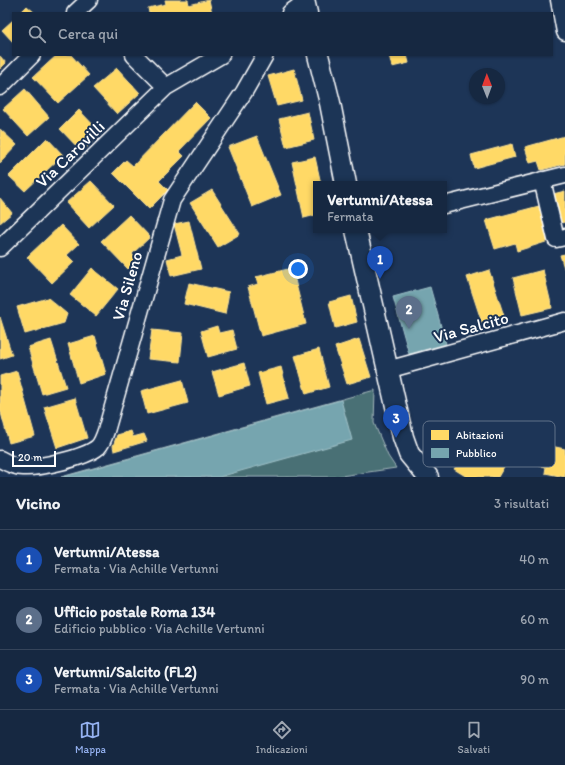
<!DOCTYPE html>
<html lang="it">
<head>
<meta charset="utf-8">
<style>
	body { margin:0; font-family:Itim,sans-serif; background:#23344c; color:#f1f3f6 }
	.compass { position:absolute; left:469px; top:68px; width:36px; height:36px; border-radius:50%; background:#162841; box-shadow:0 1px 3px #0004; rotate:359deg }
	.scale { position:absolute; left:12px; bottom:10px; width:44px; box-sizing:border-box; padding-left:4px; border:2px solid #fff; border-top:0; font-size:11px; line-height:14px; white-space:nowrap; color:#fff; -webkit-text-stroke:3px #1d3557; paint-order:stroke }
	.you { position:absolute; left:298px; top:269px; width:14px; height:14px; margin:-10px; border:3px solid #fff; border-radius:50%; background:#1a73e8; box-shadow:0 0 0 6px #1a73e833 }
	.badge { display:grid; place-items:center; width:26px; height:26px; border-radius:50%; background:#95b2f1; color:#fff; font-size:13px; font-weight:700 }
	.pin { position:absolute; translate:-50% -33px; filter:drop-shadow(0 1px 2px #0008) }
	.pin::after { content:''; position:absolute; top:21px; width:14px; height:12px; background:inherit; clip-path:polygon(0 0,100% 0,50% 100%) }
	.popup { position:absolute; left:313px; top:181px; width:134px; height:52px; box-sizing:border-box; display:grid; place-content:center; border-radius:0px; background:#162841; filter:drop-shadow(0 1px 3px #0005); font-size:13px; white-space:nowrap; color:#9ea6b1 }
	.popup b { font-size:15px; color:#f1f3f6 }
	.popup::after { content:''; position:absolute; left:50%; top:100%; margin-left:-8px; border:8px solid transparent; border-top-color:#162841 }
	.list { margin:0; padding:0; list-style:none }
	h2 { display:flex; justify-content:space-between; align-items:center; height:52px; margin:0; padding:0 16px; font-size:17px }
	h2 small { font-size:13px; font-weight:400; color:#9ea6b1 }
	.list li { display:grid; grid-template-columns:26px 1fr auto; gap:12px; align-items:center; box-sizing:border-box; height:60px; padding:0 16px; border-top:1px solid #35445a }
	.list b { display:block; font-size:15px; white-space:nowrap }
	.list p { margin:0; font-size:13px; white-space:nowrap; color:#9ea6b1 }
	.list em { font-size:13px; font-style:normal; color:#9ea6b1 }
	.icon { flex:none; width:22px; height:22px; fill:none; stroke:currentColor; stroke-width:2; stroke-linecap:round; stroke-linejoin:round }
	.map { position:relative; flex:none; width:565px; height:477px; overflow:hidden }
	.search { position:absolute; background:#162841; box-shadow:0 1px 3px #0004; left:12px; right:12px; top:12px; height:44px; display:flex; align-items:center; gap:10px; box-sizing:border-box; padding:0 14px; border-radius:0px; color:#9ea6b1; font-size:15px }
	.sheet { height:232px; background:#162841 }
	nav { display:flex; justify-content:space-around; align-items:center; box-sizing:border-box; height:56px; border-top:1px solid #35445a; background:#162841; font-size:11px; color:#9ea6b1 }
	nav a { display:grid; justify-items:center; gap:2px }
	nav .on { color:#95b2f1 }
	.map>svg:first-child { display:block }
</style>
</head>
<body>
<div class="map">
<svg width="565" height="477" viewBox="0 0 565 477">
	<rect width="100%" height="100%" fill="#1d3557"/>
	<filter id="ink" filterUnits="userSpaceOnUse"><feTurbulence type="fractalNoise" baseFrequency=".025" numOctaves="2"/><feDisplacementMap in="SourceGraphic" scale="8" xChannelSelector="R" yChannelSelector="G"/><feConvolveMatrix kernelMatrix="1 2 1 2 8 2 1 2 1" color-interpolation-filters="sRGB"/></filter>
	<g filter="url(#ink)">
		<path fill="#486f74" stroke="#a4b7ba" d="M 375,390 L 374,423 L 388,456 L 396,468 L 334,477 L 61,477 Z"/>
		<path fill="#ffd966" stroke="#ffe494" d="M 165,0 L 188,0 L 189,5 L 209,0 L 212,13 L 149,13 L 148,8 L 166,4 Z
			M 27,6 L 35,13 L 20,13 Z
			M 13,20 L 13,42 L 2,30 Z
			M 57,55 L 71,55 L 89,75 L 58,103 L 33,77 Z
			M 389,55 L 407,55 L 409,63 L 392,67 Z
			M 0,56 L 6,63 L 0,69 Z
			M 117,68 L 140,93 L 117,114 L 93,88 Z
			M 294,69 L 302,100 L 277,106 L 268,76 Z
			M 25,89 L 49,117 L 28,136 L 3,109 Z
			M 195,102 L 211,118 L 179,151 L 184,156 L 159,181 L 168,190 L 149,209 L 113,173 L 126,160 L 133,166 Z
			M 79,110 L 101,133 L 82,152 L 60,129 Z
			M 308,112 L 314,140 L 286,147 L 279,119 Z
			M 0,129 L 17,145 L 0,163 Z
			M 257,136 L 281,195 L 252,207 L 228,147 Z
			M 565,136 L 565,164 L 541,170 L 538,161 L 530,163 L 525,147 Z
			M 47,138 L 63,155 L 25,191 L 9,176 Z
			M 512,144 L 515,157 L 474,168 L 471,155 Z
			M 315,157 L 321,184 L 316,184 L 316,215 L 304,218 L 292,162 Z
			M 91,181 L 114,205 L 89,228 L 66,203 Z
			M 212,190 L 240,234 L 218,247 L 190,203 Z
			M 565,191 L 565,222 L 560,223 L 553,194 Z
			M 0,198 L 12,213 L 0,223 Z
			M 539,206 L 549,241 L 517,251 L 515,243 L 495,249 L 486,220 Z
			M 129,215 L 150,237 L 132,254 L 137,260 L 128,269 L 101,241 Z
			M 189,221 L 201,269 L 171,276 L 167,259 L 182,255 L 174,224 Z
			M 61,225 L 79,244 L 67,255 L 74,262 L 52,283 L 27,257 Z
			M 565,254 L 565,271 L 560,255 Z
			M 92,268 L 118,289 L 96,316 L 70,295 Z
			M 292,268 L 306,324 L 261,336 L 248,287 L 258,284 L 256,277 Z
			M 489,270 L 506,322 L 484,329 L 467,277 Z
			M 543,270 L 552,308 L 522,315 L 513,278 Z
			M 189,283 L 229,292 L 225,314 L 184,304 Z
			M 351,296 L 357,322 L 335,328 L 329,302 Z
			M 48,298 L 67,314 L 64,323 L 25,334 L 17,307 Z
			M 0,317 L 12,355 L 0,359 Z
			M 217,326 L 219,333 L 232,330 L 237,349 L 208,357 L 201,331 Z
			M 152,330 L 183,333 L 180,362 L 148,359 Z
			M 95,336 L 106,374 L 79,383 L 68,344 Z
			M 359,339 L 371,377 L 347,384 L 335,347 Z
			M 51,340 L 66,387 L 42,394 L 28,347 Z
			M 319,349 L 329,387 L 306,394 L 295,356 Z
			M 244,363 L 250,386 L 219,395 L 212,372 Z
			M 281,367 L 289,398 L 266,404 L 258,373 Z
			M 17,371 L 35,436 L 9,443 L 0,409 L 0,376 Z
			M 182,380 L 188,403 L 147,414 L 141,391 Z
			M 75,398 L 87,438 L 57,448 L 44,407 Z
			M 131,431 L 133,437 L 144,434 L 147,441 L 114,451 L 113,446 L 117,435 Z
			M 532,442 L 565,449 L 565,477 L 545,473 L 546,467 L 527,463 Z
			M 479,454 L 509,458 L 498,477 L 467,477 L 454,469 L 460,460 Z"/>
		<path fill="#76a5af" stroke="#9fc0c7" d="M 430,287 L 446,344 L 409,354 L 393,297 Z
			M 341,400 L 352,440 L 219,477 L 63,477 Z"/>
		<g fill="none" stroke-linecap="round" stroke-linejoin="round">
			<g stroke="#fff" stroke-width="19">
				<path id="minor" d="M 559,0 L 565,32
					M 75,13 L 89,0
					M 290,13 L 305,2
					M 134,55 L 166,87
					M 0,87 L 32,55
					M 542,180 L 556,239 L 565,237
					M 444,205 L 565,175
					M 0,248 L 166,87 L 221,55
					M 387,370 L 565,321
					M 0,459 C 7,463 15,467 23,467 C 40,468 85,458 98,447 C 102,443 104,437 106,431 L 172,200 L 244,92 L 265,55"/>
			</g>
			<g stroke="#fff" stroke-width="23">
				<path id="tertiary" d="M 304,0 L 307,13
					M 318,55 L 330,103 L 346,184
					M 356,230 L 403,437 L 409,454 L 428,477"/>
			</g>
			<use href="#minor" stroke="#1d3557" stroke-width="16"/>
			<use href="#tertiary" stroke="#1d3557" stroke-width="20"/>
		</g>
	</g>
	<g text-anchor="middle" stroke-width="4" stroke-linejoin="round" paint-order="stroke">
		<g font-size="17" fill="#fff" stroke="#1d3557">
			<text transform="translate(70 154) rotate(-44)" y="6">Via Carovilli</text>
			<text transform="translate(127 286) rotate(-74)" y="6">Via Sileno</text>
			<text transform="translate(471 327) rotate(-15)" y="6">Via Salcito</text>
		</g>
	</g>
	<rect x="423" y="421" width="132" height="46" rx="6" fill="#1d3557" stroke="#617289" stroke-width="1"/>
	<rect x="431" y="430" width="18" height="10" fill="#ffd966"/>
	<rect x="431" y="448" width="18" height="10" fill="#76a5af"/>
	<g font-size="11" fill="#fff">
		<text x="456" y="439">Abitazioni</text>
		<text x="456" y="457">Pubblico</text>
	</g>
</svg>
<svg class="compass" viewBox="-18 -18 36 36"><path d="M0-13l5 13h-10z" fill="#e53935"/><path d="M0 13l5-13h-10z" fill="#9ea6b1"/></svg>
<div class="scale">20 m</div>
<div class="you"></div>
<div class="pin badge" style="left:380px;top:279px;background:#1a4fb4">1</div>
<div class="popup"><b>Vertunni/Atessa</b>Fermata</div>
<div class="pin badge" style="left:409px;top:329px;background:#5c6f8a">2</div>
<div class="pin badge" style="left:396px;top:438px;background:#1a4fb4">3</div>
<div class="search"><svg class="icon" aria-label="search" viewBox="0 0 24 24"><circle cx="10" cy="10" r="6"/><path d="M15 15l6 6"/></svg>Cerca qui</div>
</div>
<section class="sheet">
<h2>Vicino<small>3 risultati</small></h2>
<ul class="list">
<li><span class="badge" style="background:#1a4fb4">1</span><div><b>Vertunni/Atessa</b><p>Fermata · Via Achille Vertunni</p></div><em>40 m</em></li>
<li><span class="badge" style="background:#5c6f8a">2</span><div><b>Ufficio postale Roma 134</b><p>Edificio pubblico · Via Achille Vertunni</p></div><em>60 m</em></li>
<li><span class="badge" style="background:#1a4fb4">3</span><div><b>Vertunni/Salcito (FL2)</b><p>Fermata · Via Achille Vertunni</p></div><em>90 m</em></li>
</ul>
</section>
<nav>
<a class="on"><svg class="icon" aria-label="map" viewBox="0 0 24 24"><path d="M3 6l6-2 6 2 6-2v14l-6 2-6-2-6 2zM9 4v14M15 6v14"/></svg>Mappa</a>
<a><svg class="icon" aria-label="directions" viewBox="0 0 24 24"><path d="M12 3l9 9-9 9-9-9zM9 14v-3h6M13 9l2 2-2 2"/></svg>Indicazioni</a>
<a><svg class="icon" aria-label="saved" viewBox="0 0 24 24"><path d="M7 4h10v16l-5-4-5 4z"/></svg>Salvati</a>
</nav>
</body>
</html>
